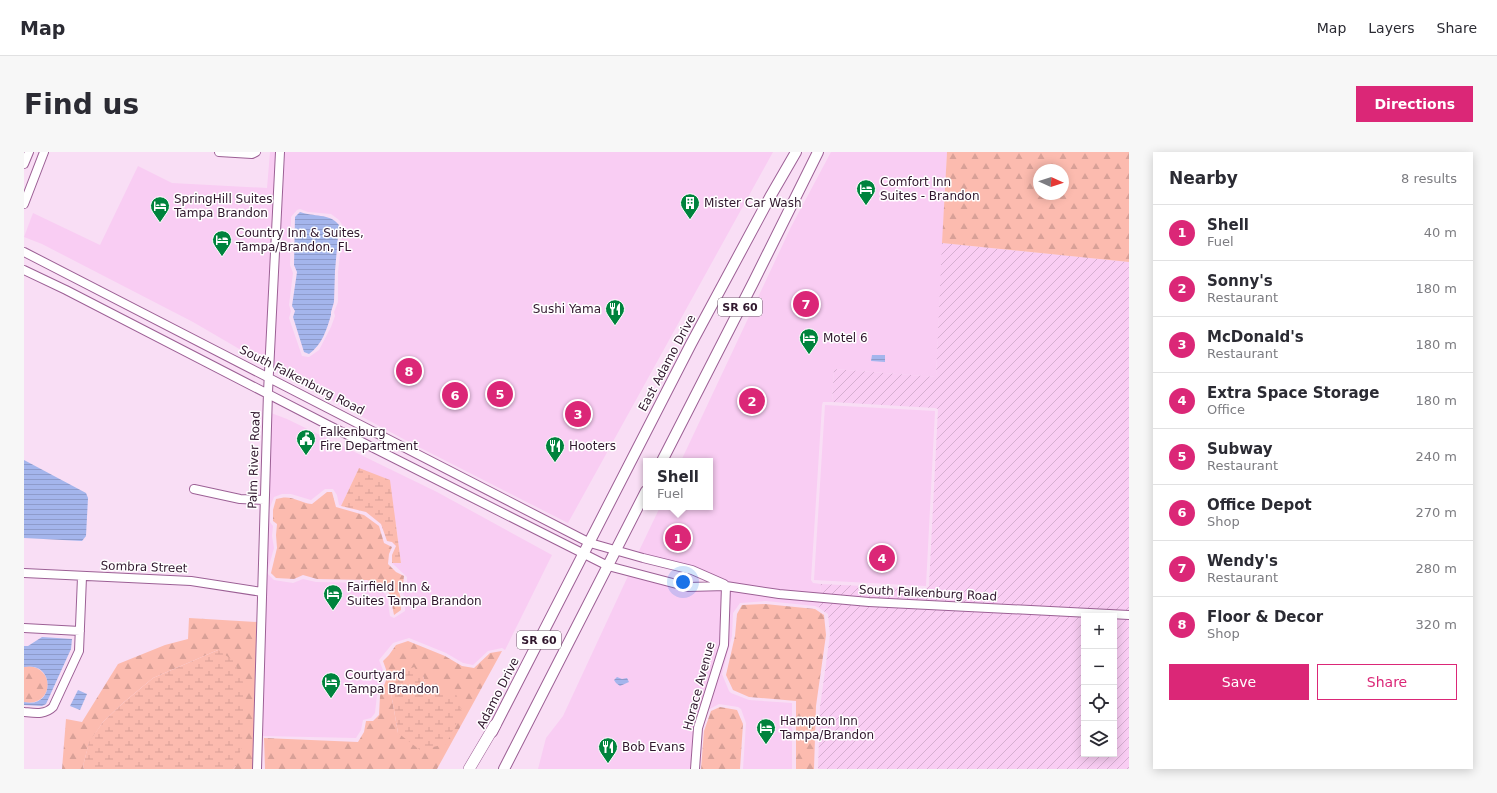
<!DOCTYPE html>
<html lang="en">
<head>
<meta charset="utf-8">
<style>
	body { margin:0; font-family:"DejaVu Sans",sans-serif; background:#f7f7f7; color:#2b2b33 }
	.controls { position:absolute; right:12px; bottom:12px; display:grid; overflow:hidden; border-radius:0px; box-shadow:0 2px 10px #0003 }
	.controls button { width:36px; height:36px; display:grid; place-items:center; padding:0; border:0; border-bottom:1px solid #e1e1e2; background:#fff; color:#2b2b33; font:20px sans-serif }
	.compass { position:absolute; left:1009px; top:12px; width:36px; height:36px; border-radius:50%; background:#fff; box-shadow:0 2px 10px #0003; rotate:93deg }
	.you { position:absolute; left:659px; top:430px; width:14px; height:14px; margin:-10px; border:3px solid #fff; border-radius:50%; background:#1a73e8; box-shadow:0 0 0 6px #1a73e833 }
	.badge { display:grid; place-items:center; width:26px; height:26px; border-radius:50%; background:#db2777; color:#fff; font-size:13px; font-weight:700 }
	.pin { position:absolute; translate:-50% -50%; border:2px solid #fff; box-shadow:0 1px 4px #0006 }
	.popup { position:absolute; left:619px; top:306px; width:70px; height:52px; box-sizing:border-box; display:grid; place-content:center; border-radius:0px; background:#fff; filter:drop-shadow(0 1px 3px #0005); font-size:13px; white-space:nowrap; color:#7c7c81 }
	.popup b { font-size:15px; color:#2b2b33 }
	.popup::after { content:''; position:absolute; left:50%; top:100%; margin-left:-8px; border:8px solid transparent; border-top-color:#fff }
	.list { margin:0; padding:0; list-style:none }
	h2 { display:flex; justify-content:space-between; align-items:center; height:52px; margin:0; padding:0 16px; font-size:17px }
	h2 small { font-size:13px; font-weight:400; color:#7c7c81 }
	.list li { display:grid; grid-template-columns:26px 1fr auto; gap:12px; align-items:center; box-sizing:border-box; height:56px; padding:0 16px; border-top:1px solid #e1e1e2 }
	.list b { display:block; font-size:15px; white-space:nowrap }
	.list p { margin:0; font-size:13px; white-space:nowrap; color:#7c7c81 }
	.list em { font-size:13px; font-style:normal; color:#7c7c81 }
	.actions { display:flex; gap:8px; padding:12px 16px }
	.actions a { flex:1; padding:9px 0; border:1px solid #db2777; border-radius:0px; text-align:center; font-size:14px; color:#db2777 }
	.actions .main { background:#db2777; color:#fff }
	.icon { flex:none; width:22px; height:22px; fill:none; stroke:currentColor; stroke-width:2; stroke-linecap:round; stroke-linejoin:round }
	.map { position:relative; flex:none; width:1105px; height:617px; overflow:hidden; border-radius:0px }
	header { display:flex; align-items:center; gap:24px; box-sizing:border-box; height:56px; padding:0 20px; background:#fff; border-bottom:1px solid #e1e1e2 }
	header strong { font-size:19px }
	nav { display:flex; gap:22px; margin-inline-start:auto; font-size:14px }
	.intro { display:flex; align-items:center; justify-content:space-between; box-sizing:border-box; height:96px; padding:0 24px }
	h1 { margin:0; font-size:28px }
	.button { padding:10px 18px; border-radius:0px; background:#db2777; color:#fff; font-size:14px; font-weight:700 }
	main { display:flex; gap:24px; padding:0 24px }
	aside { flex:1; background:#fff; border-radius:0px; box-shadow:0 2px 10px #0003 }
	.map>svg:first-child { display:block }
</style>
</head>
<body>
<header>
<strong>Map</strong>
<nav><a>Map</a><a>Layers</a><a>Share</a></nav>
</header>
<div class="intro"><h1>Find us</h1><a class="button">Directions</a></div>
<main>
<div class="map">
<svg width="1105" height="617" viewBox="0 0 1105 617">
	<defs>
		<pattern id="industrial-furrows" width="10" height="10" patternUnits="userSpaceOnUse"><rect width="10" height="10" fill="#f9cdf3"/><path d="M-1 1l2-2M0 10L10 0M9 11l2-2" fill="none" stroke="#d6afd1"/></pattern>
		<pattern id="forest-firs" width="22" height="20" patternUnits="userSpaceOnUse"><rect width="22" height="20" fill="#fcbbaf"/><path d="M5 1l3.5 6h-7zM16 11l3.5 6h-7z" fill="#d8a097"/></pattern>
		<pattern id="wetland-marsh" width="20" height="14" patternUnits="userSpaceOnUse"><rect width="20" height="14" fill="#fcbbaf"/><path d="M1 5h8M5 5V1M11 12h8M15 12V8" fill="none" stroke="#d8a097"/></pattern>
		<pattern id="water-rules" width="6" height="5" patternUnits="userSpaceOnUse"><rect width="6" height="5" fill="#a4b5ec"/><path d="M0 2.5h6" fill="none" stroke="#8e9bcb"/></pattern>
	</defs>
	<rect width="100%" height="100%" fill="#f9def5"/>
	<path fill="#f9cdf3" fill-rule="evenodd" d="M 246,0 L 252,0 L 241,212 L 169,170 L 18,92 L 0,85 L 9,61 L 76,93 L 114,14 L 148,31 L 243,36 Z
		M 261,0 L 749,0 L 544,371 L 385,290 L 249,217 ZM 276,57 L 284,60 L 307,62 L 315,68 L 319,74 L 314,120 L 314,150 L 310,160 L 311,164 L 307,175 L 295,198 L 285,205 L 278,204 L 265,166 L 267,159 L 265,153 L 269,121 L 266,113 L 267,65 L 273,58 Z
		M 807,0 L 923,0 L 912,225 L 810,217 L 808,250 L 799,250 L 798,253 L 787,428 L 789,431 L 797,432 L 796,442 L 756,438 L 703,430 L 669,415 L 614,401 L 636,355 L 686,355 L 686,309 L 657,309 L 767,75 Z
		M 801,253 L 911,259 L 902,434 L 790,428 Z
		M 247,261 L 263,267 L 413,340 L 528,403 L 481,498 L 478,496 L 464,499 L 449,513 L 439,511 L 422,501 L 385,486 L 369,491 L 355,508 L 361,523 L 353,543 L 351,561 L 347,566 L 339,568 L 337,578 L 332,586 L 238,584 ZM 335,316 L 372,372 L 377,411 L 368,411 L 383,425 L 383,433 L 378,438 L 381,447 L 381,459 L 370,466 L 366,464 L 363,444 L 353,434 L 342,431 L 292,430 L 279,427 L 269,431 L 250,428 L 243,421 L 250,396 L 248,384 L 249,374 L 246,370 L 245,358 L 250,345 L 258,342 L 267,342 L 287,348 L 301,337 L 309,337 L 313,343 L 315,353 L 317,354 Z
		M 604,424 L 663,438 L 698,437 L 695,493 L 669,576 L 667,617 L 514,617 L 522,586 L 539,564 Z
		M 706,438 L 796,449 L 795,456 L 791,454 L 742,449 L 716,451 L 709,461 L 708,484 L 698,522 L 705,539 L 707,541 L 725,548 L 768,551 L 768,617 L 719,617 L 722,571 L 717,557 L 714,555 L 695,552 L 684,558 L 704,493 Z"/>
	<path fill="url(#industrial-furrows)" d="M 918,91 L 1105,110 L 1105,459 L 845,446 L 796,442 L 797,432 L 902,437 L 905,434 L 914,257 L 911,256 L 808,250 L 810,217 L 912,225 Z
		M 796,449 L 1060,464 L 1060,602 L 1090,602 L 1090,466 L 1105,467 L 1105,617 L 794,617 L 796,555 L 806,483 L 804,462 L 795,456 Z"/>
	<path fill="url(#forest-firs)" fill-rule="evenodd" d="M 923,0 L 1105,0 L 1105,110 L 918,91 ZM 1015,18 L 1039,18 L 1039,42 L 1015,42 Z
		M 303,340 L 308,340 L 312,355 L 340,363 L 355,374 L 360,391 L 368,395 L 365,402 L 364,412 L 372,420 L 380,424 L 379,432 L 374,437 L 377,447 L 377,458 L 370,463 L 366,443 L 361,435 L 355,431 L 343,428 L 293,427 L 279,423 L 270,427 L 252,426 L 247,421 L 253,396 L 252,383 L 253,372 L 249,369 L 249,358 L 252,347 C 268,342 273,350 288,352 Z
		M 741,452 L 791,457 L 800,463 L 802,483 L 792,554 L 790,617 L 772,617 L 772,549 L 725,545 L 709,538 L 702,523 L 711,484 L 713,462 L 718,453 Z
		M 165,466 L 233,470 L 229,617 L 209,617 L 212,614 L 194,498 L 129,526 L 99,551 L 79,570 L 65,591 L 59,614 L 60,617 L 38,617 L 42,567 L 58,570 L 94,512 L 141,493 L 164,487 Z
		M 384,489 L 421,504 L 438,514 L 450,516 L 466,501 L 478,499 L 413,617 L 241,617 L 240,586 L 334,590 L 340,580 L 342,569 L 349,569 L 355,563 L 356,544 L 364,523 L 359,509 L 365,503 L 372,493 ZM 399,524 L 406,543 L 374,581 L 367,541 Z
		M 5,514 C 34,518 27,556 0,550 L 0,515 Z
		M 696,555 L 713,558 L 719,572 L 716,617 L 677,617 L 680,579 L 687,559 Z"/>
	<path fill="url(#wetland-marsh)" d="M 335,316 L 366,328 L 377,411 L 368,411 L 368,403 L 372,394 L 368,390 L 363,389 L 357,372 L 342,360 L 317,354 Z
		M 194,498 L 210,509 L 220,532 L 218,593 L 212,614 L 209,617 L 60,617 L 59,614 L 65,590 L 79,570 L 99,551 L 129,526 Z
		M 390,515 L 399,524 L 406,543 L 431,538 L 438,560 L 422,592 L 396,598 L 374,581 L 367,541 L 375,521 Z"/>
	<path fill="url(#water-rules)" d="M 276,60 C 289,65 306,61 315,73 L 311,119 L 310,150 L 307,160 L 307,163 C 303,177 298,193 285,202 L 280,200 L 269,165 L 271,159 L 268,154 L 273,120 L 270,113 L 271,65 Z
		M 848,203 L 861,203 L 861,210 L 847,209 Z
		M 0,308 L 62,341 L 64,346 L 62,384 L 58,389 L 0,386 Z
		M 301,441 L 313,442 L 313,447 L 300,447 Z
		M 18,485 L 48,487 L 47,497 L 22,552 L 18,554 L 0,553 L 0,550 C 31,557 32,509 0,515 L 0,494 L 4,494 Z
		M 593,525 L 598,527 L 603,526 L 605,530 L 596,534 L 592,531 L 590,528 Z
		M 54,538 L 63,542 L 56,558 L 46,554 Z"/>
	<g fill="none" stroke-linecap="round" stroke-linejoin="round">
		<g stroke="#9c6095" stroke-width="10">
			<path id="minor" d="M 195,0 L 228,2 L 232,0
				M 0,12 L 5,0
				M 0,52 L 20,0
				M 0,100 L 566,391 L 619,406 L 668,418 L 700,432
				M 0,118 L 42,138 L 304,273 L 584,414 L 664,435 L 702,434 L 755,442 L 845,450 L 1105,463
				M 170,337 L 216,347 L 240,348
				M 0,421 L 167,429 L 238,440
				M 0,476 L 56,479
				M 0,560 C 11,561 21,563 29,555 L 55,499 L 58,425
				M 233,617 L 244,240 L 256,0
				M 671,617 L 674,576 L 700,493 L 702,434"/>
		</g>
		<g stroke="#9c6095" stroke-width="12">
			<path id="major" d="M 638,309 L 730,129 L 794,0
				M 468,580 L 667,192 L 746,45 L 772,0
				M 480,617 L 622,339"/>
		</g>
		<g stroke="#9c6095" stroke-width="12">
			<path id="highway" d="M 445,617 L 471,573"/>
		</g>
		<use href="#minor" stroke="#fff" stroke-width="8"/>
		<use href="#major" stroke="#fff" stroke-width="10"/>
		<use href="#highway" stroke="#fff" stroke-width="11"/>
	</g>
	<defs>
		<g id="hotel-pin" transform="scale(1)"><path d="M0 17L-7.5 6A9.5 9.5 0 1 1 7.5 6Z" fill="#00833d" stroke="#fff"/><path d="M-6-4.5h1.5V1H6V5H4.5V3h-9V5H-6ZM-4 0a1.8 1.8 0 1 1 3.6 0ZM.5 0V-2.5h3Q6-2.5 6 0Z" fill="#fff"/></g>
		<g id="building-pin" transform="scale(1)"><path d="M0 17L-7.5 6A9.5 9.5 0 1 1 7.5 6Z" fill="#00833d" stroke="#fff"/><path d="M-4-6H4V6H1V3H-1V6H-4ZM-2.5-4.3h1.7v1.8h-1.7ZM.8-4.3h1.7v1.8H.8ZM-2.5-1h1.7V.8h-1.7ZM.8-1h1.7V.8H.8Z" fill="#fff"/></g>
		<g id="restaurant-pin" transform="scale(1)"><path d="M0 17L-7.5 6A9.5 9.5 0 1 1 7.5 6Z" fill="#00833d" stroke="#fff"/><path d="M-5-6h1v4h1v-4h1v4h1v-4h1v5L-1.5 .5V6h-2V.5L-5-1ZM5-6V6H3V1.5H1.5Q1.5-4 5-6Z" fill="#fff"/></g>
		<g id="civic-pin" transform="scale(1)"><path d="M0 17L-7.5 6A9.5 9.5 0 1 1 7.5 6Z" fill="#00833d" stroke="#fff"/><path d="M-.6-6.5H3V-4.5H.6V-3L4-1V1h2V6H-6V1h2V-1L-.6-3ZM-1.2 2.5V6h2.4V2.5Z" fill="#fff"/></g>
	</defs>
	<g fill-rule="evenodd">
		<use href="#hotel-pin" x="842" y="37"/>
		<use href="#building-pin" x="666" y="51"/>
		<use href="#hotel-pin" x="136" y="54"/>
		<use href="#hotel-pin" x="198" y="88"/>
		<use href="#restaurant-pin" x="591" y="157"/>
		<use href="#hotel-pin" x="785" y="186"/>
		<use href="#civic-pin" x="282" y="287"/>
		<use href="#restaurant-pin" x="531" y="294"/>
		<use href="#hotel-pin" x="309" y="442"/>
		<use href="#hotel-pin" x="307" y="530"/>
		<use href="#hotel-pin" x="742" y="576"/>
		<use href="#restaurant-pin" x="584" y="595"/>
	</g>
	<g text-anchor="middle" stroke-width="3" stroke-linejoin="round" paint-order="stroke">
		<g fill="#fff" stroke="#6e5d6c" stroke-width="1">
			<rect x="694" y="146" width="44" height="18" rx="3"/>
			<rect x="493" y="479" width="44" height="18" rx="3"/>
		</g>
		<g font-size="11" font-weight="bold" fill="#30172d">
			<text x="716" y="159">SR 60</text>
			<text x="515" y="492">SR 60</text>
		</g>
		<g font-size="12" fill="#30172d" stroke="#fff" text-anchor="start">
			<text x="856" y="34">Comfort Inn<tspan x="856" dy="14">Suites - Brandon</tspan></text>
			<text x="150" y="51">SpringHill Suites<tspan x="150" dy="14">Tampa Brandon</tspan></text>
			<text x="680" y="55">Mister Car Wash</text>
			<text x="212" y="85">Country Inn &amp; Suites,<tspan x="212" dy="14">Tampa/Brandon, FL</tspan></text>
			<text x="577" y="161" text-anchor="end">Sushi Yama</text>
			<text x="799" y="190">Motel 6</text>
			<text x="296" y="284">Falkenburg<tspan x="296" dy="14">Fire Department</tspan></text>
			<text x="545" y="298">Hooters</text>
			<text x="323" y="439">Fairfield Inn &amp;<tspan x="323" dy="14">Suites Tampa Brandon</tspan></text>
			<text x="321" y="527">Courtyard<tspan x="321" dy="14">Tampa Brandon</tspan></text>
			<text x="756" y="573">Hampton Inn<tspan x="756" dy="14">Tampa/Brandon</tspan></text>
			<text x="598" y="599">Bob Evans</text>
		</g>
		<g font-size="12" fill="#30172d" stroke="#fff">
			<text transform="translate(643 211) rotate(-62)" y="4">East Adamo Drive</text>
			<text transform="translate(278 228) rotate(27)" y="4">South Falkenburg Road</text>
			<text transform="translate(230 308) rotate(-88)" y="4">Palm River Road</text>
			<text transform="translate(120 415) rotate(2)" y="4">Sombra Street</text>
			<text transform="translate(904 441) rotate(3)" y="4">South Falkenburg Road</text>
			<text transform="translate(675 534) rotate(-75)" y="4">Horace Avenue</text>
			<text transform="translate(474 541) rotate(-63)" y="4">Adamo Drive</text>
		</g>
	</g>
</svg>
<div class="controls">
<button>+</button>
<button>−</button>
<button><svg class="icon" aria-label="locate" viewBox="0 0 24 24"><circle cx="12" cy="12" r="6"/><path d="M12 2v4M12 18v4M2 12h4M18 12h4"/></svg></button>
<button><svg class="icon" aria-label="layers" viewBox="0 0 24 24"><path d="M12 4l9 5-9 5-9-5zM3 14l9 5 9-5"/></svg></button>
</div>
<svg class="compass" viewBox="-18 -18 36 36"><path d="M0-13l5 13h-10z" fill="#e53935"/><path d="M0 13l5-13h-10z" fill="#7c7c81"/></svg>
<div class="you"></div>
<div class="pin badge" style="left:654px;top:386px">1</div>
<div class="popup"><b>Shell</b>Fuel</div>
<div class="pin badge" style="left:728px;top:249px">2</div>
<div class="pin badge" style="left:554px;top:262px">3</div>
<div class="pin badge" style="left:858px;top:406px">4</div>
<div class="pin badge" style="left:476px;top:242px">5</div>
<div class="pin badge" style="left:431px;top:243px">6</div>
<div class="pin badge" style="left:782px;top:152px">7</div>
<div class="pin badge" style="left:385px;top:219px">8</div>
</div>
<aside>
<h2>Nearby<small>8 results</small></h2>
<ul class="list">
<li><span class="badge">1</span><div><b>Shell</b><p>Fuel</p></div><em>40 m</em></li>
<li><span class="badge">2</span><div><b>Sonny's</b><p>Restaurant</p></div><em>180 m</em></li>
<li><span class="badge">3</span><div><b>McDonald's</b><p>Restaurant</p></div><em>180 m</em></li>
<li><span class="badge">4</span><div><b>Extra Space Storage</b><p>Office</p></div><em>180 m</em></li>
<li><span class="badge">5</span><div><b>Subway</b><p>Restaurant</p></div><em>240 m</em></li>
<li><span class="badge">6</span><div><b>Office Depot</b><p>Shop</p></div><em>270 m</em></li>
<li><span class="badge">7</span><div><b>Wendy's</b><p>Restaurant</p></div><em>280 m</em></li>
<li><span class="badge">8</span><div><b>Floor &amp; Decor</b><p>Shop</p></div><em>320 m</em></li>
</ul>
<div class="actions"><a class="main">Save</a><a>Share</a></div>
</aside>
</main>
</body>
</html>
